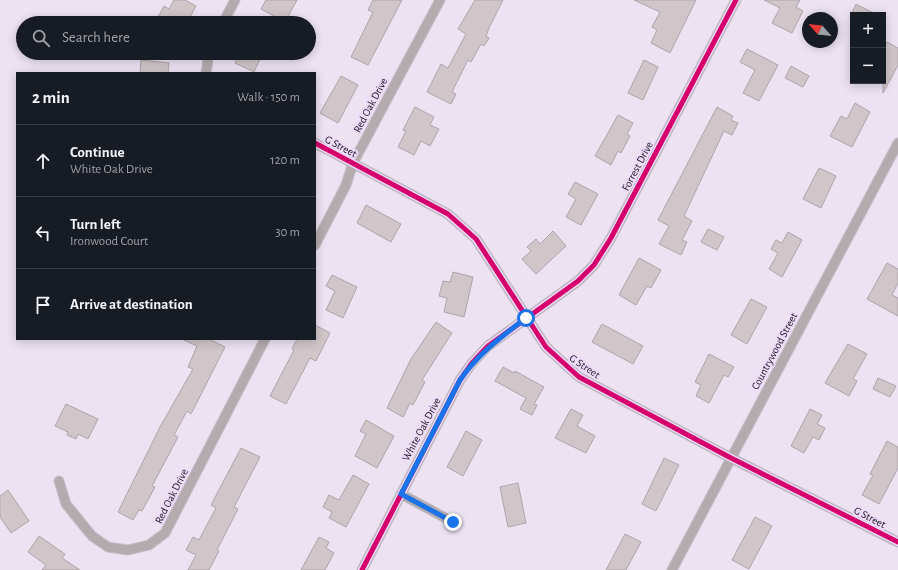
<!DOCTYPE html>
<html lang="en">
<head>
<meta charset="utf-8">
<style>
	body { margin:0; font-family:"Alegreya Sans",sans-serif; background:#20242c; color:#f1f3f6 }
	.controls { position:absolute; right:12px; top:12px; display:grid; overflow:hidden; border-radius:0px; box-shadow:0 2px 10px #0003 }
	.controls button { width:36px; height:36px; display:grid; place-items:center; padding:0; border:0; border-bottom:1px solid #363941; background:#171b24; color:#f1f3f6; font:20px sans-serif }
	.compass { position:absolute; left:802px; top:12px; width:36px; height:36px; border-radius:50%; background:#171b24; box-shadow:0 2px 10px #0003; rotate:297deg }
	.stop { position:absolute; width:12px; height:12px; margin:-9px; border:3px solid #1a73e8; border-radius:50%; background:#fff }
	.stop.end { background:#1a73e8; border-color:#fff; box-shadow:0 1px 4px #0008 }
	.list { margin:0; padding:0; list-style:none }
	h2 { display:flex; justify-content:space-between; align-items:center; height:52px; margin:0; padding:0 16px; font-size:17px }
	h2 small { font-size:13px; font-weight:400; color:#9ea1a6 }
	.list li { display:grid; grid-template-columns:26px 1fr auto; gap:12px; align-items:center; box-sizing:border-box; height:72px; padding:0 16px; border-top:1px solid #363941 }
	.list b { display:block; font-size:15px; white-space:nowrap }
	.list p { margin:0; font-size:13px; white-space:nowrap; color:#9ea1a6 }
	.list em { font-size:13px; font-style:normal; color:#9ea1a6 }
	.icon { flex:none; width:22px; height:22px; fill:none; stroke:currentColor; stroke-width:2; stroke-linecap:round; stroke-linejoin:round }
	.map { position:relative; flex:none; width:898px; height:570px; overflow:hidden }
	.search { position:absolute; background:#171b24; box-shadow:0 2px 10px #0003; left:16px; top:16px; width:300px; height:44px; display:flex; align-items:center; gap:10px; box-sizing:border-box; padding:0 14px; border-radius:22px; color:#9ea1a6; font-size:15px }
	.panel { position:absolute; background:#171b24; box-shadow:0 2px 10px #0003; left:16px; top:72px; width:300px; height:268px; border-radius:0px }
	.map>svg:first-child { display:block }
</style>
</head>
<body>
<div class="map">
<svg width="898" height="570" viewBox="0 0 898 570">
	<rect width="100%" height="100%" fill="#ece2f2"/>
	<path fill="#d0c6c9" stroke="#aea5a8" d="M 174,0 L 185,0 L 196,6 L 187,23 L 162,23 L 164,20 L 158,17 L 164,6 L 169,9 Z
		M 266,0 L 297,0 L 285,22 L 261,9 Z
		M 373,0 L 402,0 L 368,65 L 351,57 L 373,12 L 368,10 Z
		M 475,0 L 503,0 L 489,28 L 486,36 L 489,38 L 484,46 L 481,44 L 471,62 L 468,60 L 452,92 L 456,94 L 451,104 L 427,92 L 441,64 L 448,68 L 466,34 L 458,29 Z
		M 634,0 L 696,0 L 670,53 L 651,43 L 657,30 L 652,27 L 660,12 Z
		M 764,0 L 800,0 L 796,7 L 803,11 L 792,33 L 772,23 L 780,8 Z
		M 856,4 L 877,15 L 851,15 Z
		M 887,42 L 898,48 L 898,65 L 883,93 L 883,49 Z
		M 747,49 L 778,65 L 759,101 L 743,93 L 755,70 L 740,62 Z
		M 240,53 L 263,53 L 254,72 L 235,63 Z
		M 141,60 L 169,63 L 168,73 L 140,73 Z
		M 644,60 L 658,67 L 643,100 L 628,93 Z
		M 791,66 L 809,76 L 803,87 L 785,78 Z
		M 341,76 L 358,85 L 338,123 L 320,113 Z
		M 855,103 L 870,112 L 852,147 L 830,136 L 841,116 L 847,119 Z
		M 415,107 L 434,117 L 430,125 L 439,129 L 430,146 L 421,141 L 414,155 L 398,147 L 406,131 L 403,130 Z
		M 717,107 L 733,116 L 731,120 L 738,123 L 732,135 L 724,131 L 684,216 L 692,221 L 682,240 L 687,242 L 681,255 L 659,244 L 669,226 L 658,220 Z
		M 618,115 L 633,123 L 627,134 L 630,136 L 621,153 L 618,151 L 611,165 L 595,156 Z
		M 819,168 L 836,176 L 821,208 L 803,199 Z
		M 575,182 L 598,194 L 581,225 L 566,217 L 576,199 L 568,194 Z
		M 366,205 L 401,224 L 391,242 L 357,223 Z
		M 708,229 L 724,237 L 717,250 L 701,242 Z
		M 553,231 L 566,246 L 536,274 L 522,259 L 531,251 L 527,247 L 536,239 L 540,244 Z
		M 788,232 L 802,240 L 782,277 L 769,269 L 778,253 L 771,249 L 776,240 L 782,243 Z
		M 639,258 L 661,270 L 651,288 L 647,286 L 636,305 L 619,295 Z
		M 887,263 L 898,269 L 898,283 L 892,295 L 898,298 L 898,316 L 867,299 Z
		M 453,272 L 473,277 L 464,317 L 444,312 L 447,298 L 439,296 L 443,281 L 450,282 Z
		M 332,275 L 357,287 L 343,318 L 326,310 L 335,291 L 326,286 Z
		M 751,299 L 767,307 L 747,344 L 731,335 Z
		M 436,322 L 452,333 L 422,380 L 425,382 L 413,405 L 410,403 L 403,417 L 387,408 L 411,359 Z
		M 602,324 L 643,346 L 633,364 L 592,342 Z
		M 315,325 L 330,333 L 316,361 L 310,358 L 286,404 L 270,396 L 294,350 L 292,349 L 297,339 L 315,339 Z
		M 182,339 L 209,339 L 225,347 L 191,414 L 187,411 L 174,435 L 178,437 L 152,486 L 155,487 L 142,511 L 139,510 L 133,520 L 118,512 L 160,427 L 193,369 L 188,367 L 197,346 Z
		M 848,344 L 867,354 L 853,379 L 857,381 L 849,396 L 825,383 Z
		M 709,354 L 734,367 L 728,377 L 724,375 L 709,403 L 696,396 L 701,385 L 695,382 Z
		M 503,367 L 514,373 L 515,371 L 544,387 L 534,404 L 537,405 L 532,415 L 520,409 L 526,398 L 495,381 Z
		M 878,378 L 896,386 L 890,397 L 873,389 Z
		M 66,404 L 98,419 L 88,439 L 78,434 L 76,439 L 67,435 L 68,432 L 55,426 Z
		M 571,409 L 583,415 L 577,426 L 595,436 L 586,453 L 555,438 Z
		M 810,409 L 822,415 L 817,424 L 825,428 L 819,440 L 813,437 L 804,453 L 791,446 Z
		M 366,420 L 394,436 L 377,468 L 355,456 L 366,434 L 360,431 Z
		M 466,431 L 482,440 L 463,476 L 447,467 Z
		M 887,441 L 898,447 L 898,468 L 879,504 L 862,495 L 873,475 L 870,474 Z
		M 241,448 L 260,457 L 234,507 L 238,509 L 217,550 L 219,551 L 209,570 L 188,570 L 196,555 L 186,550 L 193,537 L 199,540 L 216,508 L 211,505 Z
		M 664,458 L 679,465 L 656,511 L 642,504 Z
		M 353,475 L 369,484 L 346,527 L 329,518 L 332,512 L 323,507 L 329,495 L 339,500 Z
		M 518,483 L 526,523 L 508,527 L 500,487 Z
		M 8,490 L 29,521 L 11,533 L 0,517 L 0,496 Z
		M 755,517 L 772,526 L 749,569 L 732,560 Z
		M 625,534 L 641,542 L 626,570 L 606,570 Z
		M 39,536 L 65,554 L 62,558 L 80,570 L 42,570 L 46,565 L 28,552 Z
		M 319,537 L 329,542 L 326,548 L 334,553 L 325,570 L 301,570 Z"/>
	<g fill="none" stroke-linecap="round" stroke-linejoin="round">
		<g stroke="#c6bfca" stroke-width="11">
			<path id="street" d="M 223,23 L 235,0
				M 206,73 L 209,53
				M 315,143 L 448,214 L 476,239 L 546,347 L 579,377 L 731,458 L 898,542
				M 315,245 L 346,185 L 353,163 L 440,0
				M 59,481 L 66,504 L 92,536 L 108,547 L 128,550 L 149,545 L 165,533 L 265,339
				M 401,494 L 453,522
				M 362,570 L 460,380 L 472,363 L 488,346 L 578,281 L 594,265 L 611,238 L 736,0
				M 672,570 L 898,143"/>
		</g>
		<use href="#street" stroke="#b4abae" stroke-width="9"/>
		<g stroke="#eddbf9" stroke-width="8">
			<path id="cycleway" d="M 315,143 L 448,214 L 476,239 L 546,347 L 579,377 L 731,458 L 898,542
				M 362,570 L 460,380 L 472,363 L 488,346 L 578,281 L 594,265 L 611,238 L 736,0"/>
		</g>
		<use href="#cycleway" stroke="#d6006c" stroke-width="5"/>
	</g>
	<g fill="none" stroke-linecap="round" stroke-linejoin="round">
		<path stroke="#1a73e8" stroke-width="5" d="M 453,522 L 401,494 L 460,380 C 478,354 501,337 526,318"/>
	</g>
	<g text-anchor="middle" stroke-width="4" stroke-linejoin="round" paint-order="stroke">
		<g font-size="11" fill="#1b151f" stroke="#eddbf9">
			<text transform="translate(370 105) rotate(-62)" y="4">Red Oak Drive</text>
			<text transform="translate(341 146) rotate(28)" y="4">G Street</text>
			<text transform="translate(637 166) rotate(-62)" y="4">Forrest Drive</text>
			<text transform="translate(774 351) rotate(-62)" y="4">Countrywood Street</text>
			<text transform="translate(585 366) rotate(34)" y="4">G Street</text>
			<text transform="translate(421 429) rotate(-62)" y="4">White Oak Drive</text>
			<text transform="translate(171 496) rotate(-63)" y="4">Red Oak Drive</text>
			<text transform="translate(870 517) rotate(27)" y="4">G Street</text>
		</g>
	</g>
</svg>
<div class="controls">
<button>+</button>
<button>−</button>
</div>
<svg class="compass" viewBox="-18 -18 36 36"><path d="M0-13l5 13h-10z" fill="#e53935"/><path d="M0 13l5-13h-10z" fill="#9ea1a6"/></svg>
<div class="stop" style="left:526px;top:318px"></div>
<div class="stop end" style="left:453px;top:522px"></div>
<div class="search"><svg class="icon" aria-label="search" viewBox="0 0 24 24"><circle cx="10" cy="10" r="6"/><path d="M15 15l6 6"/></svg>Search here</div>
<section class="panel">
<h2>2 min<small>Walk · 150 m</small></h2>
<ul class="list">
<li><svg class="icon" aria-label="ahead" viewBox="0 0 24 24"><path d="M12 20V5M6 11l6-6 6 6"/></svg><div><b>Continue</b><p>White Oak Drive</p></div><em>120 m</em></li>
<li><svg class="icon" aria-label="left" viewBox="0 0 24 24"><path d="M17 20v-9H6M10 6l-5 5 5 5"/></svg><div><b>Turn left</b><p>Ironwood Court</p></div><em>30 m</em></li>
<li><svg class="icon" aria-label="arrive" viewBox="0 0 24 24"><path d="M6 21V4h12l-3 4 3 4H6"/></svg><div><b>Arrive at destination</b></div></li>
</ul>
</section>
</div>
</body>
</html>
